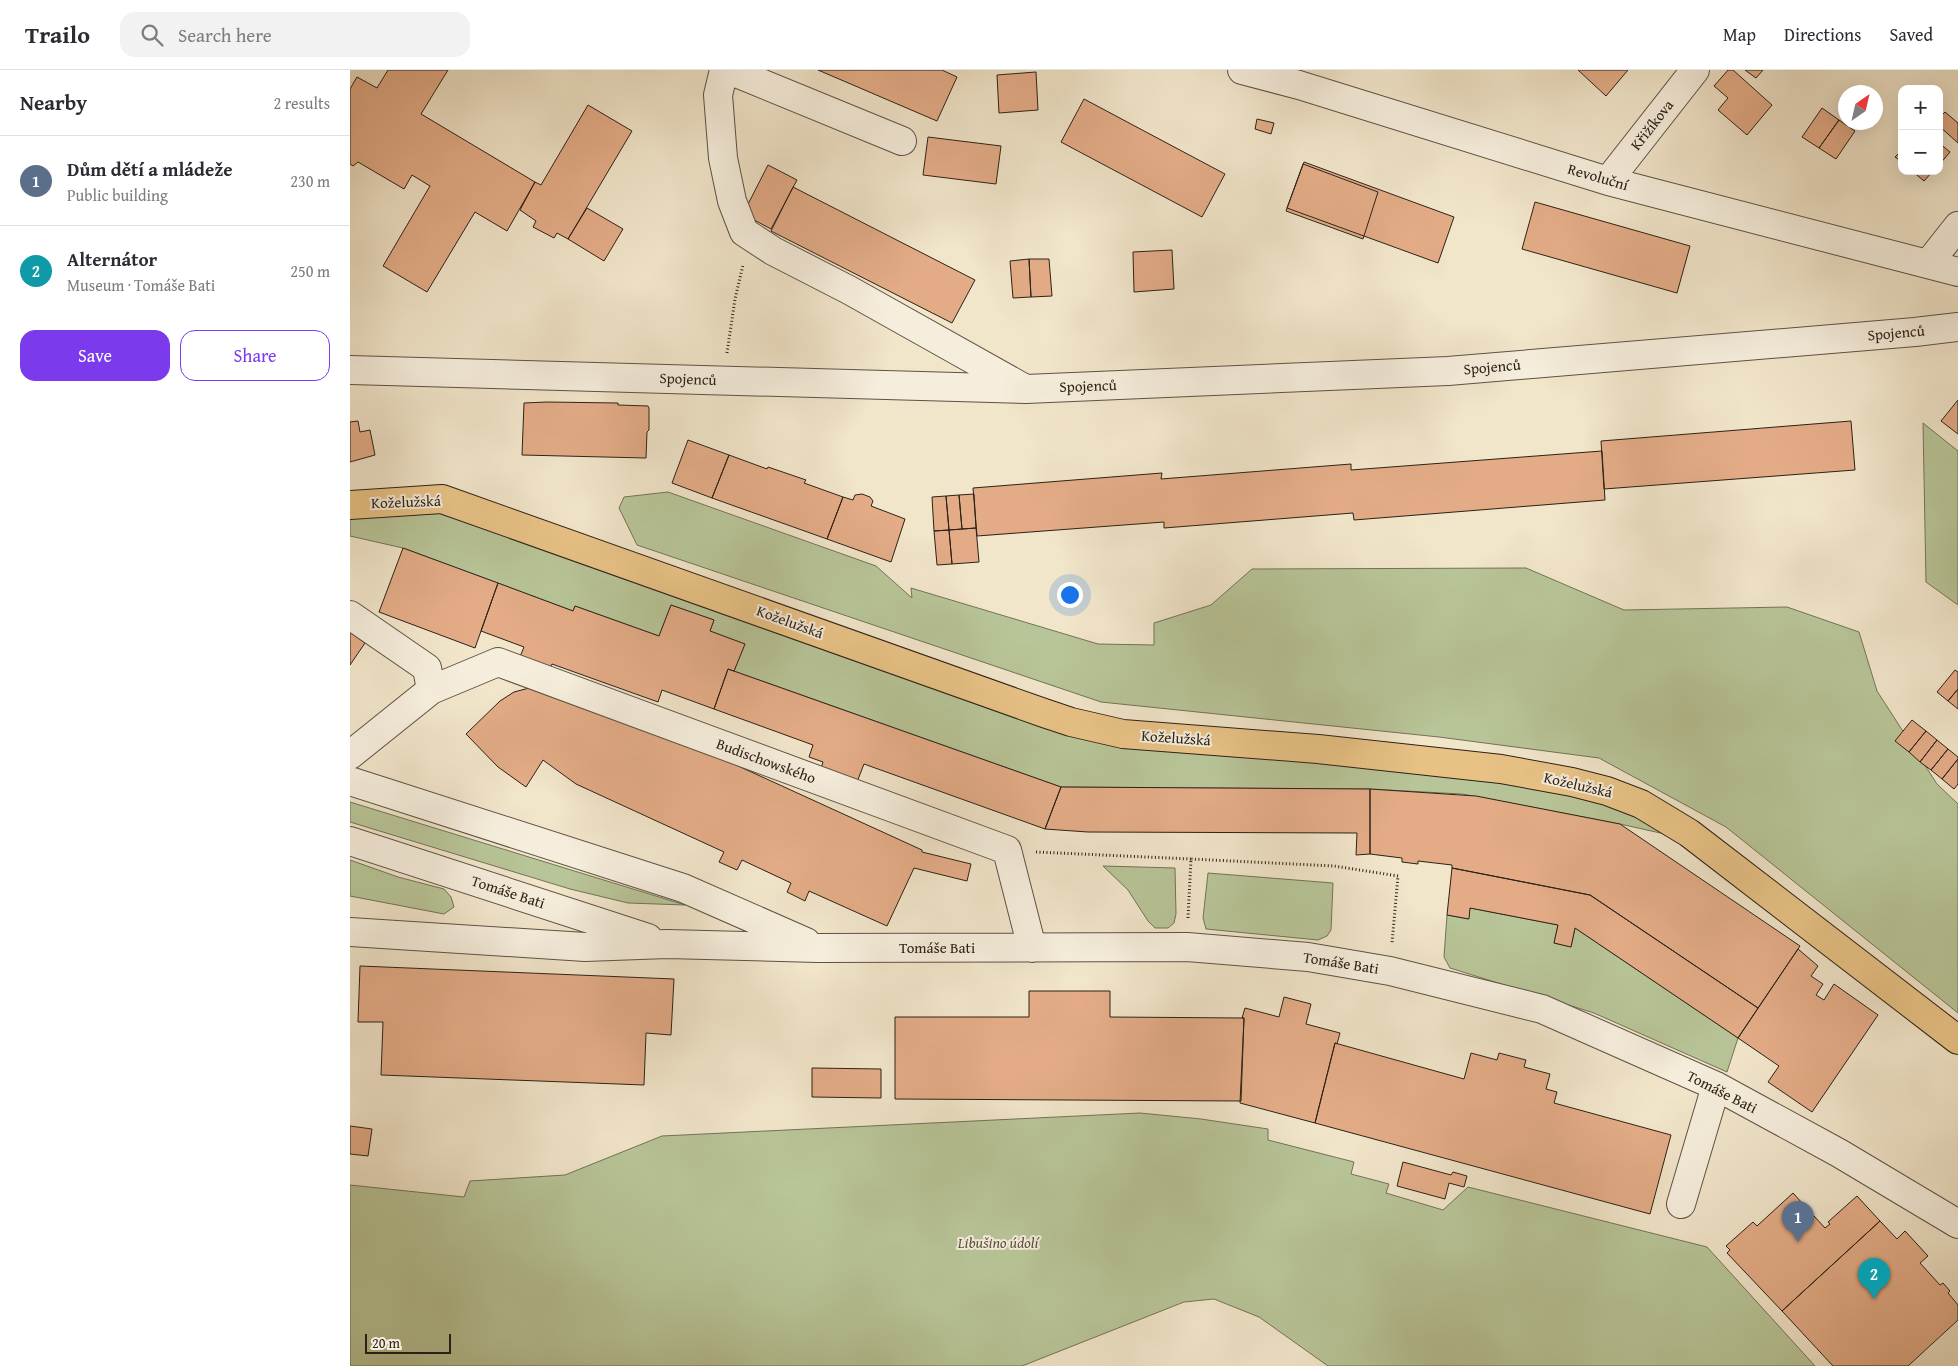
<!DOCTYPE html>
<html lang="en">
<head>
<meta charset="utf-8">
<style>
	body { margin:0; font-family:"Gentium Book Plus",serif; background:#f2f2f3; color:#2b2b33 }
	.controls { position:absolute; right:15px; top:15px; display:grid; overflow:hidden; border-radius:10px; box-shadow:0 5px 20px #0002 }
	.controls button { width:45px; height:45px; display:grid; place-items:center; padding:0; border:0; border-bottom:1px solid #e1e1e2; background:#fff; color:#2b2b33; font:25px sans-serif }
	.compass { position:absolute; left:1488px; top:15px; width:45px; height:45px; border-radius:50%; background:#fff; box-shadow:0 5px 20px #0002; rotate:34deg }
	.scale { position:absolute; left:15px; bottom:12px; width:86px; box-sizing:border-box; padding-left:5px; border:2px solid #2c2117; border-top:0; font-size:14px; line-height:18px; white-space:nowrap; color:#2c2117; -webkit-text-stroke:4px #f6eedd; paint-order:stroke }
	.you { position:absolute; left:719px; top:524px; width:18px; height:18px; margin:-12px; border:4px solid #fff; border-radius:50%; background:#1a73e8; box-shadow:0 0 0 8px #1a73e833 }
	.badge { display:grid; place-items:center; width:32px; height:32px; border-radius:50%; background:#7c3aed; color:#fff; font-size:16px; font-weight:700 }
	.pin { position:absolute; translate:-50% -41px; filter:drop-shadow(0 1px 2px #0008) }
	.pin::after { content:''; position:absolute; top:26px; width:18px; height:15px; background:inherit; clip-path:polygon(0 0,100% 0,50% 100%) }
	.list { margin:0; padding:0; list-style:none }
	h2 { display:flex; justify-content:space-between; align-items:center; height:65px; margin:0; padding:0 20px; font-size:21px }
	h2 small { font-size:16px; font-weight:400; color:#7c7c81 }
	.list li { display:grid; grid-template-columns:32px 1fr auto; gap:15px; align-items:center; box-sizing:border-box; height:90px; padding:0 20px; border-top:1px solid #e1e1e2 }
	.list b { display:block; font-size:19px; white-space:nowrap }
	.list p { margin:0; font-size:16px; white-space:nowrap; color:#7c7c81 }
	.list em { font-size:16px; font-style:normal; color:#7c7c81 }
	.actions { display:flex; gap:10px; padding:15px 20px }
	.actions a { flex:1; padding:11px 0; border:1px solid #7c3aed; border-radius:15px; text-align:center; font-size:18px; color:#7c3aed }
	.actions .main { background:#7c3aed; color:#fff }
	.icon { flex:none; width:28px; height:28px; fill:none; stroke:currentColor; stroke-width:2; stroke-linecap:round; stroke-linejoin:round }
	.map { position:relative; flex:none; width:1608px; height:1296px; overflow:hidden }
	header { display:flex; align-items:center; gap:30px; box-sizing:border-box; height:70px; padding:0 25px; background:#fff; border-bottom:1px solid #e1e1e2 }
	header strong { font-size:24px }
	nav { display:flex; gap:28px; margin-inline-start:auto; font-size:18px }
	.search { width:350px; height:45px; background:#f2f2f3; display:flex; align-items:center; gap:12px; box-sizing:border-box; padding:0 18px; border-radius:15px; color:#7c7c81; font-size:19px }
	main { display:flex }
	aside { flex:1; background:#fff }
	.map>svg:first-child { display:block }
</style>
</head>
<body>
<header>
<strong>Trailo</strong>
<div class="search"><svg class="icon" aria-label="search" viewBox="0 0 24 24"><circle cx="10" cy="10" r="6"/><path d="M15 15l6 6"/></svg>Search here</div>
<nav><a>Map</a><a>Directions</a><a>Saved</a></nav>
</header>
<main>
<aside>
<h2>Nearby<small>2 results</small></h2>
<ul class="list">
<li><span class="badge" style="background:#5c6f8a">1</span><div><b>Dům dětí a mládeže</b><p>Public building</p></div><em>230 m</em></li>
<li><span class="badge" style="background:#0f9aa8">2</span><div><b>Alternátor</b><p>Museum · Tomáše Bati</p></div><em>250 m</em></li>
</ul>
<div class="actions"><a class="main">Save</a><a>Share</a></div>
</aside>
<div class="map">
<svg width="1608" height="1296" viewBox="0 0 1608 1296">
	<rect width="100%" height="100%" fill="#f1e5ca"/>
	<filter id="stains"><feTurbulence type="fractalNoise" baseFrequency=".004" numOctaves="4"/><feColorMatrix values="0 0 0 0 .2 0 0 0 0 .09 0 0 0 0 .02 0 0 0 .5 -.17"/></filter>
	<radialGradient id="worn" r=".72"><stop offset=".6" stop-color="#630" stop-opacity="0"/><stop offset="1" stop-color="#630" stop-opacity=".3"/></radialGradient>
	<path fill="#b8c598" stroke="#727358" d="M 1573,353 L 1608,381 L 1608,535 L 1576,512 Z
		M 318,422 L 526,496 L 562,528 L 561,518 L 748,574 L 804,575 L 804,553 L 861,535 L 902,499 L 1176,498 L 1274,540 L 1437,537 L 1509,562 L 1527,621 L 1587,714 L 1608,734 L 1608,943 L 1376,757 L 1249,688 L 1089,667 L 751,632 L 287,475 L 269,438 L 274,427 Z
		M 92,429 L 747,654 L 1242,709 L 1364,775 L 1270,754 L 1112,724 L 1019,719 L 711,717 L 384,601 L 395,574 L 360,561 L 364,550 L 321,535 L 309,566 L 225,536 L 223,541 L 53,478 L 0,466 L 0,435 Z
		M 0,732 L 335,835 L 278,833 L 220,819 L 0,752 Z
		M 0,790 L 48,807 L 94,819 L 101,827 L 104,837 L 94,844 L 0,826 Z
		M 753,796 L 825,798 L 826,844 L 824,853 L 818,858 L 805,858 L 798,851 L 778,820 Z
		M 858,803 L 983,813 L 981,860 L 977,866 L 968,870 L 856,859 L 853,848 Z
		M 1120,838 L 1208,855 L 1204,873 L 1221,877 L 1225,858 L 1388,968 L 1377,1002 L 1244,943 L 1100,898 L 1094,887 L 1097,845 L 1118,849 Z
		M 790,1043 L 851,1049 L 918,1059 L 918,1070 L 1004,1092 L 1001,1104 L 1039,1114 L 1036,1123 L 1093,1140 L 1118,1117 L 1357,1177 L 1465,1296 L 978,1296 L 909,1247 L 864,1229 L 834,1232 L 672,1296 L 0,1296 L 0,1115 L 114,1127 L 120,1111 L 215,1105 L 312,1066 Z"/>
	<path fill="#e3ac87" stroke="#2c2117" d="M 38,0 L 98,0 L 71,44 L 185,112 L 157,161 L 125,142 L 77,222 L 33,196 L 80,116 L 62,105 L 54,119 L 8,92 L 3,96 L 0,94 L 0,19 L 7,7 L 27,18 Z
		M 468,0 L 592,0 L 607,7 L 587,51 Z
		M 1228,0 L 1278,0 L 1256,26 Z
		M 1378,0 L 1383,0 L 1422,35 L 1397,65 L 1368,40 L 1378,28 L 1364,16 Z
		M 1395,0 L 1413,0 L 1406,8 Z
		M 686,2 L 688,40 L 649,43 L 647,5 Z
		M 734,29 L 875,104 L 852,147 L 711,72 Z
		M 238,35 L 282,61 L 218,169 L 207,163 L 204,168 L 183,157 L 186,151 L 170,140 L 185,112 L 191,115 Z
		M 1472,38 L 1489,50 L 1469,78 L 1452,67 Z
		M 1595,42 L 1608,53 L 1608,73 L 1589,56 L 1589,48 Z
		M 907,49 L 924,53 L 921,64 L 905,59 Z
		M 1489,50 L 1505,61 L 1486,89 L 1469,78 Z
		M 578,67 L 651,76 L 646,114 L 573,105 Z
		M 1589,73 L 1600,82 L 1589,95 Z
		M 1552,80 L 1552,92 L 1545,87 Z
		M 954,92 L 1104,147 L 1088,193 L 937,138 Z
		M 953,94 L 1028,122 L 1013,169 L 936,141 Z
		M 418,95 L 447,110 L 421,159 L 393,144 Z
		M 1562,101 L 1583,101 L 1574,111 Z
		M 443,117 L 625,210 L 602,253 L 421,161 Z
		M 1185,132 L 1340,176 L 1327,223 L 1172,179 Z
		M 237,138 L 273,159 L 254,191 L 218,169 Z
		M 822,180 L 824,219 L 784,222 L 783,182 Z
		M 679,189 L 699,189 L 702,226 L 681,227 Z
		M 679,189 L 681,227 L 663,228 L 660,191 Z
		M 1608,330 L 1608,364 L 1591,351 Z
		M 197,332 L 268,333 L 268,335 L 298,336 L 299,338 L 299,360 L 297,362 L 296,388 L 172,385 L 174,333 Z
		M 8,351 L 10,362 L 20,360 L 25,385 L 0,392 L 0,352 Z
		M 1501,351 L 1505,400 L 1254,419 L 1251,371 Z
		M 338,370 L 379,385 L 362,428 L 322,413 Z
		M 1252,381 L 1255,430 L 1004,450 L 1003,443 L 814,458 L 814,452 L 627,466 L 623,418 L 812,403 L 811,409 L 1001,394 L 1001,400 Z
		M 379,385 L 417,399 L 418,397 L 456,410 L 454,413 L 493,427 L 477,469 L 362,428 Z
		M 512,424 L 520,427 L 523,431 L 521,436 L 555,449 L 541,492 L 477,469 L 493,427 L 503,430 L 505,425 Z
		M 624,424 L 626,458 L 612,459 L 609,425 Z
		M 609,425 L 612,459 L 599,460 L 596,426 Z
		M 596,426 L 599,460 L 584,461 L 582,427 Z
		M 626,458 L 629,492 L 602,494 L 599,460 Z
		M 599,460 L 602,494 L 587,495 L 584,461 Z
		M 53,478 L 148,513 L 125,578 L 29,542 Z
		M 148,513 L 223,541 L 225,536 L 309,566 L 321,535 L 364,550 L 360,561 L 395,574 L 384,601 L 378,599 L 364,639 L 312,620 L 308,632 L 202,594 L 200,598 L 169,589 L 174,577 L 131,561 Z
		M 0,562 L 15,573 L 0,595 Z
		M 378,599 L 711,717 L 695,759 L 514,694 L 507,712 L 471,698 L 473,692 L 459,687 L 463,675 L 364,639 Z
		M 1605,600 L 1608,602 L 1608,619 L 1598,631 L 1587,622 Z
		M 183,617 L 351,679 L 572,780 L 572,782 L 621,794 L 617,811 L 564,798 L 537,856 L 459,821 L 455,831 L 437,822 L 441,813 L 392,790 L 387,800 L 369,792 L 374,782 L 226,714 L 193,690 L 176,717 L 148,697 L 116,664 L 150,631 L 164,622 Z
		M 1608,619 L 1608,639 L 1598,631 Z
		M 1562,650 L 1576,661 L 1559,682 L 1545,671 Z
		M 1576,661 L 1587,670 L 1570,692 L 1559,682 Z
		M 1587,670 L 1598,679 L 1581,700 L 1570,692 Z
		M 1598,679 L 1608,687 L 1608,689 L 1592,709 L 1581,700 Z
		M 1608,689 L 1608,714 L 1604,719 L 1592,709 Z
		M 711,717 L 1020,719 L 1020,784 L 1006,785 L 1007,763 L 738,762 L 695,759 Z
		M 1020,719 L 1126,726 L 1270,754 L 1450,876 L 1408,938 L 1240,825 L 1102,798 L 1102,795 L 1068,791 L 1068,794 L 1052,792 L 1052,788 L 1020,784 Z
		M 1102,798 L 1240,825 L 1408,938 L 1388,968 L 1225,858 L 1221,877 L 1204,873 L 1208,855 L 1120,838 L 1119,849 L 1097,845 Z
		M 1448,879 L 1468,896 L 1461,906 L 1473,914 L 1466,925 L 1474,930 L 1484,914 L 1528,945 L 1462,1042 L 1418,1012 L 1429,996 L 1388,968 Z
		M 10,896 L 324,909 L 321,965 L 296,963 L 294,1015 L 31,1005 L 33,952 L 8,952 Z
		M 679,921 L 760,921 L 760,947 L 894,948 L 891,1031 L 545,1029 L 545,947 L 679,947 Z
		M 934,927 L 961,934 L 956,954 L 990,963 L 987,974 L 985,973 L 965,1053 L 890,1033 L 894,948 L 892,948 L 895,938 L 929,947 Z
		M 985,973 L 1114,1009 L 1121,983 L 1147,990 L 1149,983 L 1176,990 L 1174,997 L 1200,1004 L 1196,1019 L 1207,1022 L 1204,1033 L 1321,1065 L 1300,1144 L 965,1053 Z
		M 462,998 L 531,999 L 531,1028 L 462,1027 Z
		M 0,1056 L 22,1059 L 18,1086 L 0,1084 Z
		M 1053,1092 L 1101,1105 L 1103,1102 L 1117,1106 L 1114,1117 L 1099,1113 L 1095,1129 L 1047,1116 Z
		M 1443,1123 L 1475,1158 L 1480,1154 L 1478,1152 L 1507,1126 L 1530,1151 L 1432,1241 L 1377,1183 L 1380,1180 L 1376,1176 L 1403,1152 L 1407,1156 Z
		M 1530,1151 L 1547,1169 L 1555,1161 L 1578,1186 L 1570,1193 L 1590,1215 L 1593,1213 L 1600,1221 L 1598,1223 L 1608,1235 L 1608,1250 L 1558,1296 L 1483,1296 L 1432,1241 Z"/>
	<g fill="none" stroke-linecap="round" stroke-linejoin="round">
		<g stroke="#5d5244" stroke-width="30">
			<path id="minor" d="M 374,0 L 368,25 L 373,88 L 382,131 L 394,162 L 423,181 L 499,220 L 672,317
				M 379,0 L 552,71
				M 892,0 L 949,15 L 1258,111 L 1608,202
				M 1258,111 L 1345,0
				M 1578,194 L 1608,156
				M 0,300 L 676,319 L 1098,301 L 1565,262 L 1608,257
				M 0,545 L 77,598 L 81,620 L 0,685
				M 81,620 L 148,592 L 657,780 L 682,878
				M 0,711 L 333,818 L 456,872
				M 0,771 L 298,868
				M 0,862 L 235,877 L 317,874 L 468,878 L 837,877 L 958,887 L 1040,901 L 1192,939 L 1366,1016 L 1489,1083 L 1608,1154
				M 1331,1134 L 1366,1016"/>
		</g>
		<g stroke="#2c2117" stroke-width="30">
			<path id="major" d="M 0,435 L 92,429 L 694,643 L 721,652 L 773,664 L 968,679 L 1151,699 L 1222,712 L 1257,721 L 1291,734 L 1339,763 L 1608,970"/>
		</g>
		<path stroke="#2c2117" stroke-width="3" stroke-dasharray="1 2.5" stroke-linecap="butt" d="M 377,283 L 385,229 L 393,195
			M 686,782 L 841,789
			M 838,848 L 841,789 L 984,796 L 1048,806 L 1042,873"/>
		<use href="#minor" stroke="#f6eedd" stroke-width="28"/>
		<use href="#major" stroke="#e8c285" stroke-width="28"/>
	</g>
	<g text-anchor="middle" stroke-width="4" stroke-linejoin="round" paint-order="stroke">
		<g font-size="15" fill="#2c2117" stroke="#f6eedd">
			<text transform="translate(1302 55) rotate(-52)" y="5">Křižíkova</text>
			<text transform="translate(1248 107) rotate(16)" y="5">Revoluční</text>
			<text transform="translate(1546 263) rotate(-5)" y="5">Spojenců</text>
			<text transform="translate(1142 297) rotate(-5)" y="5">Spojenců</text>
			<text transform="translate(338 309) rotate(2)" y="5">Spojenců</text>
			<text transform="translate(738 316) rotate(-2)" y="5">Spojenců</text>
			<text transform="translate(56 432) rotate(-2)" y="5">Koželužská</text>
			<text transform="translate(440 552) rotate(20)" y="5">Koželužská</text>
			<text transform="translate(826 668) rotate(4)" y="5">Koželužská</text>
			<text transform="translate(416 691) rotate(20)" y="5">Budischowského</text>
			<text transform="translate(1228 715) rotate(13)" y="5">Koželužská</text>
			<text transform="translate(158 822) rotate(18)" y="5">Tomáše Bati</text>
			<text x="587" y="883">Tomáše Bati</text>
			<text transform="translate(991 893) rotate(9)" y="5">Tomáše Bati</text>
			<text transform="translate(1372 1022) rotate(27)" y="5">Tomáše Bati</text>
		</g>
		<g font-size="15" font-style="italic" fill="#56523e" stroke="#f6eedd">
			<text x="648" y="1178">Libušino údolí</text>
		</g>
	</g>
	<rect width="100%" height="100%" filter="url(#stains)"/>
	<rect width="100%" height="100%" fill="url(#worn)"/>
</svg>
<div class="controls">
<button>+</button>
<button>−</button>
</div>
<svg class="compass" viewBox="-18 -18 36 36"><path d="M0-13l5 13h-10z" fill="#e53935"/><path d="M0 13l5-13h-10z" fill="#7c7c81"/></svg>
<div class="scale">20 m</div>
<div class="you"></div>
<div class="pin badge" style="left:1448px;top:1172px;background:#5c6f8a">1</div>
<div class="pin badge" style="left:1524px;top:1229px;background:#0f9aa8">2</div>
</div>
</main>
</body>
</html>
